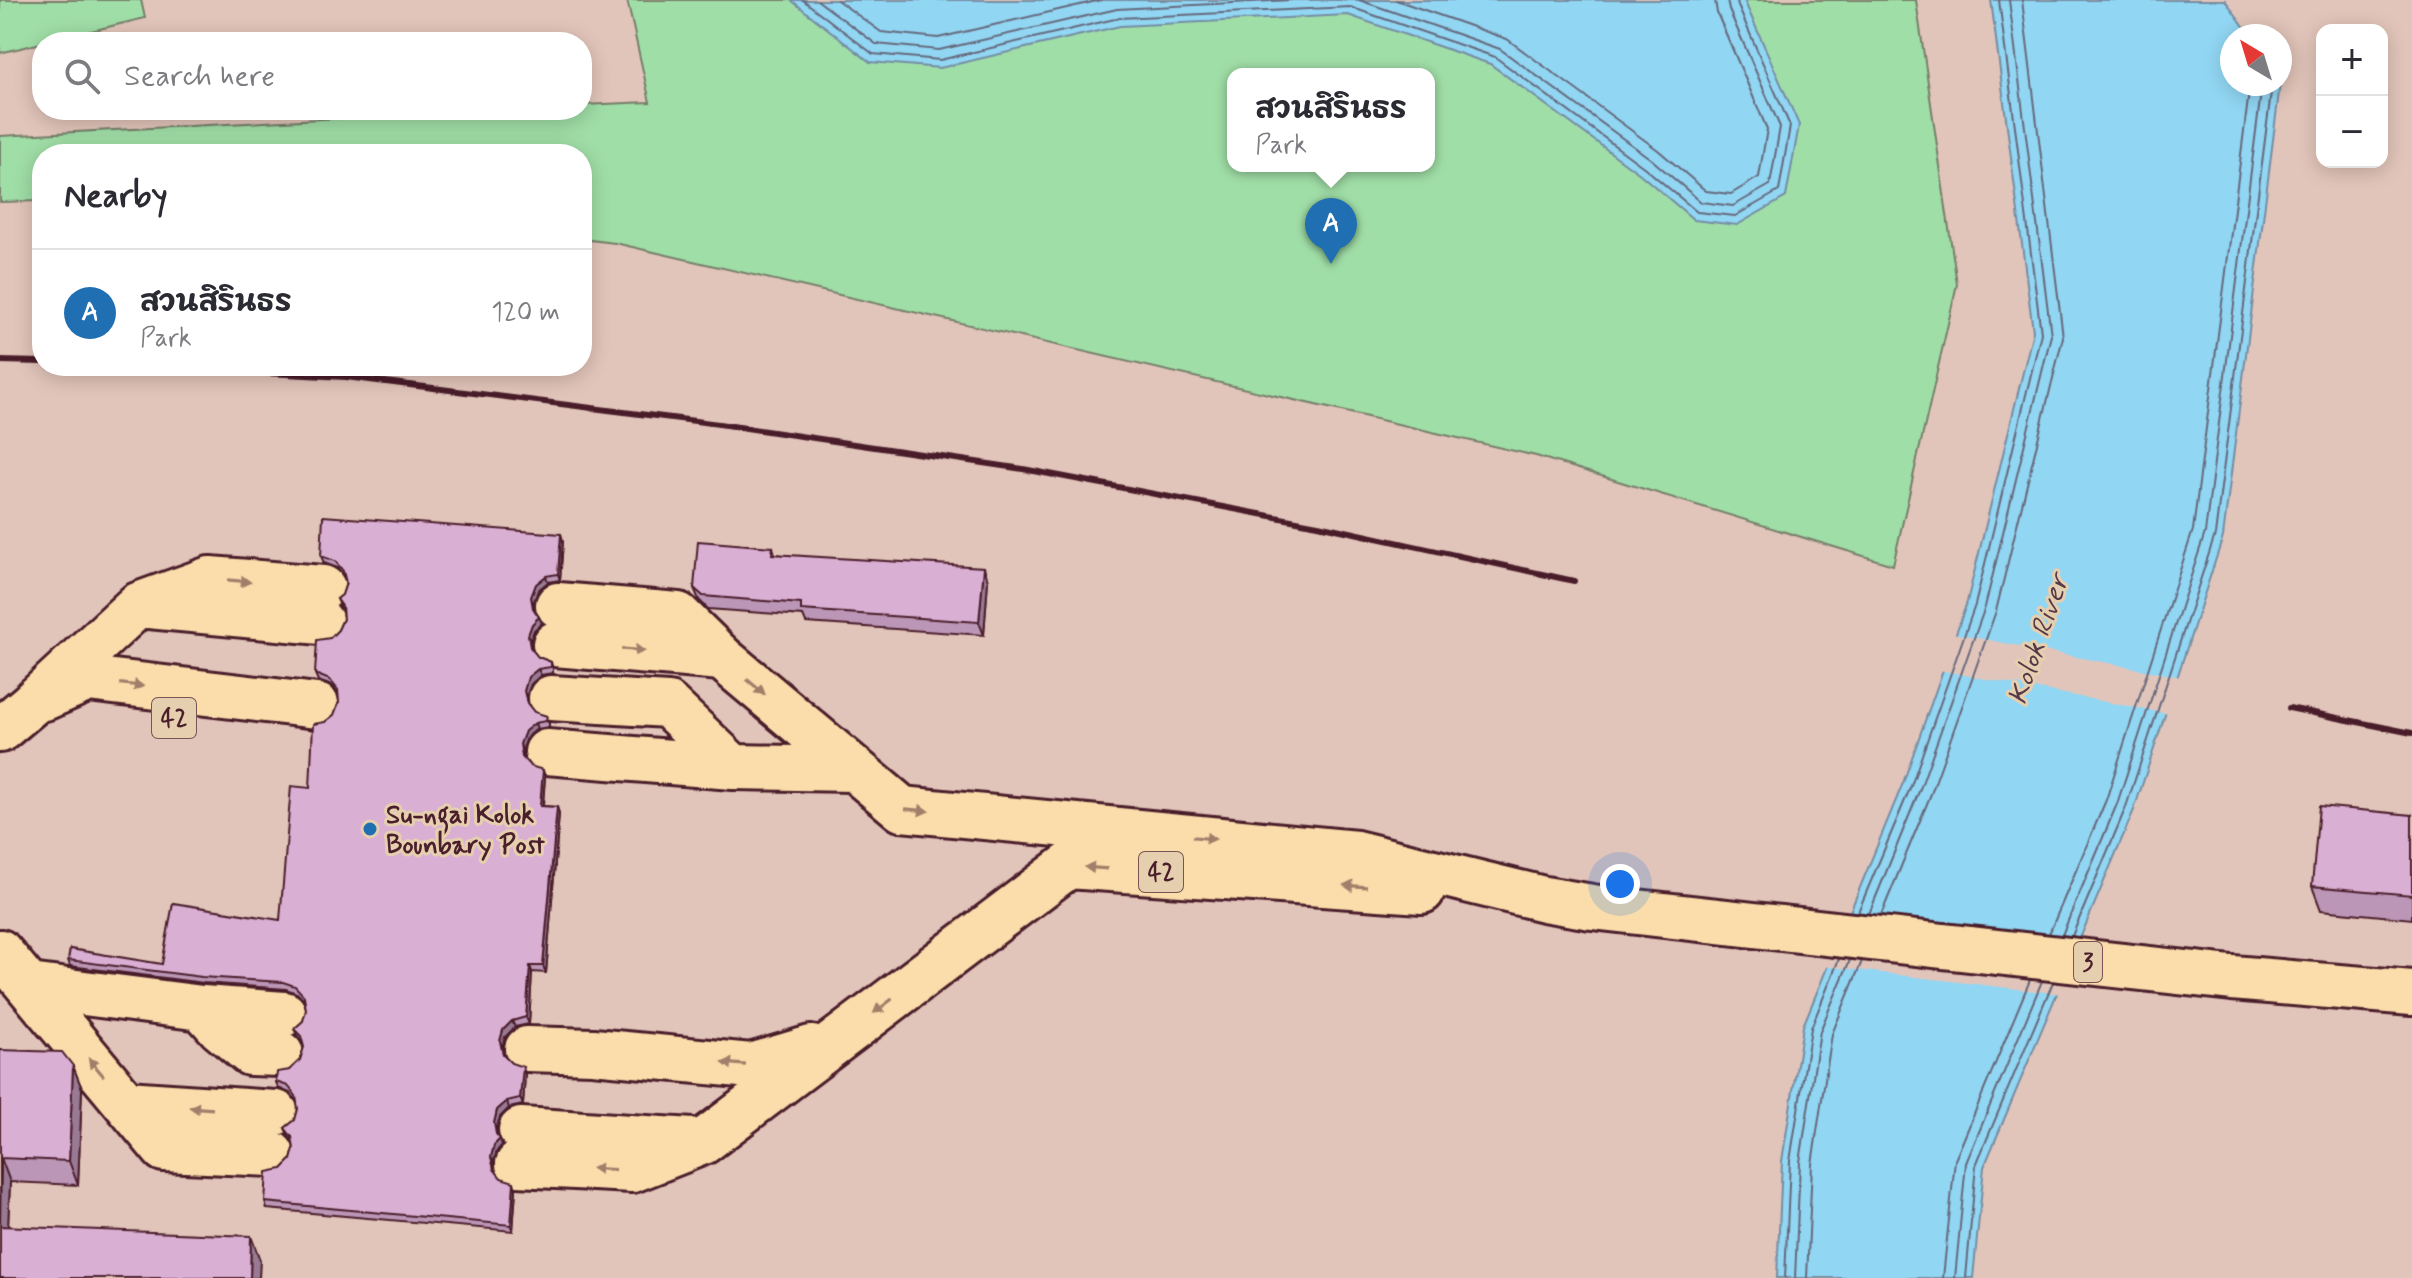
<!DOCTYPE html>
<html lang="en">
<head>
<meta charset="utf-8">
<style>
	body { margin:0; font-family:Mynerve,"Playpen Sans Thai",sans-serif; background:#f2f2f3; color:#2b2b33 }
	.controls { position:absolute; right:24px; top:24px; display:grid; overflow:hidden; border-radius:16px; box-shadow:0 4px 20px #0003 }
	.controls button { width:72px; height:72px; display:grid; place-items:center; padding:0; border:0; border-bottom:2px solid #e1e1e2; background:#fff; color:#2b2b33; font:40px sans-serif }
	.compass { position:absolute; left:2220px; top:24px; width:72px; height:72px; border-radius:50%; background:#fff; box-shadow:0 4px 20px #0003; rotate:322deg }
	.you { position:absolute; left:1620px; top:884px; width:28px; height:28px; margin:-20px; border:6px solid #fff; border-radius:50%; background:#1a73e8; box-shadow:0 0 0 12px #1a73e833 }
	.badge { display:grid; place-items:center; width:52px; height:52px; border-radius:50%; background:#1f6fb2; color:#fff; font-size:26px; font-weight:700 }
	.pin { position:absolute; translate:-50% -66px; filter:drop-shadow(0 2px 4px #0008) }
	.pin::after { content:''; position:absolute; top:42px; width:28px; height:24px; background:inherit; clip-path:polygon(0 0,100% 0,50% 100%) }
	.popup { position:absolute; left:1227px; top:68px; width:208px; height:104px; box-sizing:border-box; display:grid; place-content:center; border-radius:16px; background:#fff; filter:drop-shadow(0 2px 6px #0005); font-size:26px; white-space:nowrap; color:#7c7c81 }
	.popup b { font-size:30px; color:#2b2b33 }
	.popup::after { content:''; position:absolute; left:50%; top:100%; margin-left:-16px; border:16px solid transparent; border-top-color:#fff }
	.list { margin:0; padding:0; list-style:none }
	h2 { display:flex; justify-content:space-between; align-items:center; height:104px; margin:0; padding:0 32px; font-size:34px }
	h2 small { font-size:26px; font-weight:400; color:#7c7c81 }
	.list li { display:grid; grid-template-columns:52px 1fr auto; gap:24px; align-items:center; box-sizing:border-box; height:128px; padding:0 32px; border-top:2px solid #e1e1e2 }
	.list b { display:block; font-size:30px; white-space:nowrap }
	.list p { margin:0; font-size:26px; white-space:nowrap; color:#7c7c81 }
	.list em { font-size:26px; font-style:normal; color:#7c7c81 }
	.icon { flex:none; width:44px; height:44px; fill:none; stroke:currentColor; stroke-width:2; stroke-linecap:round; stroke-linejoin:round }
	.map { position:relative; flex:none; width:2412px; height:1278px; overflow:hidden }
	.search { position:absolute; background:#fff; box-shadow:0 4px 20px #0003; left:32px; top:32px; width:560px; height:88px; display:flex; align-items:center; gap:20px; box-sizing:border-box; padding:0 28px; border-radius:32px; color:#7c7c81; font-size:30px }
	.panel { position:absolute; background:#fff; box-shadow:0 4px 20px #0003; left:32px; top:144px; width:560px; height:232px; border-radius:32px }
	.map>svg:first-child { display:block }
</style>
</head>
<body>
<div class="map">
<svg width="2412" height="1278" viewBox="0 0 2412 1278">
	<rect width="100%" height="100%" fill="#e2c5ba"/>
	<filter id="ink" filterUnits="userSpaceOnUse"><feTurbulence type="fractalNoise" baseFrequency=".0125" numOctaves="2"/><feDisplacementMap in="SourceGraphic" scale="16" xChannelSelector="R" yChannelSelector="G"/><feConvolveMatrix kernelMatrix="1 2 1 2 8 2 1 2 1" color-interpolation-filters="sRGB"/></filter>
	<g filter="url(#ink)">
		<path fill="#a0dea7" stroke="#757e69" stroke-width="2" fill-rule="evenodd" d="M 0,0 L 141,0 L 145,18 L 0,53 Z
			M 627,0 L 1916,0 L 1957,284 L 1893,565 L 1536,456 L 615,243 L 582,239 L 582,154 L 42,154 L 42,201 L 0,202 L 0,136 L 491,110 L 582,110 L 582,105 L 650,102 ZM 1233,74 L 1429,74 L 1429,166 L 1233,166 Z"/>
		<path fill="#91d6f3" stroke="#758da3" stroke-width="2" d="M 791,0 L 1744,0 L 1799,125 L 1786,197 L 1737,225 L 1694,220 L 1640,174 L 1490,64 L 1348,15 L 1120,26 L 940,68 L 870,62 Z
			M 1991,0 L 2225,0 L 2251,36 L 2232,36 L 2232,84 L 2280,84 L 2223,537 L 2134,810 L 1984,1167 L 1973,1278 L 1777,1278 L 1782,1161 L 1803,1026 L 1903,783 L 1967,602 L 2033,331 Z"/>
		<path fill="#e2c5ba" d="M 1952,633 L 2181,677 L 2169,714 L 1939,670 Z
			M 1846,911 L 2084,938 L 2061,994 L 1823,966 Z"/>
		<g fill="none" stroke-linecap="round" stroke-linejoin="round">
			<path stroke="#66687b" stroke-width="2" d="M 803,0 L 873,54 L 940,60 L 1119,18 L 1350,7 L 1495,57 L 1645,168 L 1697,212 L 1735,216 L 1779,191 L 1790,126 L 1738,6 L 1737,0
				M 817,0 L 876,44 L 939,50 L 1117,9 L 1292,0
				M 837,0 L 881,32 L 938,38 L 1101,0
				M 1359,0 L 1500,49 L 1651,159 L 1701,202 L 1733,206 L 1770,185 L 1780,127 L 1729,10 L 1727,0
				M 1396,0 L 1507,39 L 1658,150 L 1706,191 L 1731,194 L 1759,177 L 1767,129 L 1717,13 L 1715,0
				M 1858,912 L 1911,786 L 1975,605 L 2041,333 L 1999,0
				M 1869,914 L 1920,789 L 1985,607 L 2051,335 L 2009,0
				M 1881,915 L 1931,794 L 1996,611 L 2063,337 L 2022,0
				M 2049,934 L 2106,800 L 2193,530 L 2250,84
				M 2062,935 L 2117,804 L 2205,533 L 2262,84
				M 2072,936 L 2126,807 L 2215,535 L 2272,84
				M 1785,1278 L 1790,1161 L 1811,1028 L 1839,959
				M 1795,1278 L 1800,1162 L 1820,1031 L 1850,960
				M 1807,1278 L 1812,1164 L 1832,1034 L 1862,961
				M 1943,1278 L 1955,1160 L 2030,980
				M 1955,1278 L 1966,1163 L 2042,981
				M 1966,1278 L 1976,1165 L 2053,982"/>
			<g stroke="#4a1f2b" stroke-width="50">
				<path id="highway" d="M 558,605 L 678,615 L 722,658 L 902,809 L 1356,853 L 1544,899 L 1592,907 L 2232,978 L 2412,993
					M 149,606 L 321,622
					M 555,644 L 722,658
					M 44,698 L 88,679 L 317,706
					M 551,698 L 668,705 L 733,767
					M 0,730 L 31,704 L 138,605 L 210,579 L 323,588
					M 547,752 L 733,767 L 854,769
					M 0,952 L 164,1149 L 272,1154
					M 29,986 L 202,1008 L 284,1014
					M 202,1008 L 220,1028 L 250,1053 L 281,1054
					M 527,1049 L 593,1051 L 751,1066 L 811,1048
					M 126,1103 L 276,1113
					M 521,1130 L 693,1141
					M 518,1164 L 632,1170 L 703,1142 L 1068,866 L 1422,891"/>
			</g>
			<use href="#highway" stroke="#faddab" stroke-width="44"/>
			<path stroke="#4a1f2b" stroke-width="6" d="M 0,361 L 42,362
				M 123,366 L 346,377 L 719,424 L 1023,469 L 1318,525 L 1574,581
				M 2289,708 L 2412,733"/>
		</g>
		<path fill="#bb96b6" stroke="#4a1f2b" stroke-width="2" d="M 561,534 L 563,541 L 560,580 L 548,582 L 538,590 L 533,604 L 534,610 L 539,617 L 542,623 L 534,630 L 530,641 L 532,650 L 538,657 L 551,662 L 553,669 L 553,673 L 541,675 L 531,684 L 526,697 L 528,705 L 534,712 L 549,723 L 549,727 L 537,729 L 527,737 L 522,751 L 524,758 L 530,766 L 545,777 L 543,806 L 557,807 L 559,814 L 546,973 L 532,972 L 529,1024 L 515,1027 L 505,1037 L 502,1047 L 504,1056 L 511,1063 L 525,1074 L 523,1105 L 509,1108 L 500,1117 L 496,1129 L 497,1136 L 502,1145 L 497,1151 L 493,1163 L 495,1171 L 501,1178 L 516,1189 L 513,1231 L 267,1209 L 265,1202 L 282,1169 L 291,1160 L 294,1149 L 293,1142 L 288,1135 L 285,1128 L 295,1120 L 298,1109 L 297,1101 L 290,1093 L 278,1088 L 276,1082 L 300,1060 L 304,1047 L 302,1042 L 297,1035 L 294,1029 L 303,1021 L 306,1010 L 305,1001 L 297,993 L 286,989 L 204,983 L 70,966 L 68,960 L 162,964 L 280,920 L 325,722 L 334,715 L 339,702 L 338,694 L 333,686 L 318,681 L 315,674 L 330,638 L 338,630 L 343,619 L 342,610 L 337,599 L 342,595 L 346,583 L 344,576 L 338,568 L 324,563 L 321,556 Z
			M 773,547 L 775,554 L 988,580 L 984,635 L 806,623 L 803,616 L 708,609 L 699,600 L 694,588 Z
			M 2412,815 L 2412,919 L 2321,910 L 2312,886 Z
			M 0,1050 L 73,1066 L 82,1089 L 78,1185 L 10,1182 L 8,1227 L 260,1260 L 0,1278 Z"/>
		<path fill="#997a94" stroke="#4a1f2b" stroke-width="2" d="M 561,534 L 563,541 L 560,580 L 558,574 Z
			M 984,567 L 988,580 L 984,635 L 979,622 Z
			M 546,576 L 548,582 L 538,590 L 533,604 L 535,615 L 531,597 L 536,584 Z
			M 539,617 L 542,623 L 534,630 L 530,641 L 532,654 L 528,635 L 532,624 Z
			M 538,669 L 541,675 L 531,684 L 526,697 L 529,710 L 524,691 L 528,677 Z
			M 535,723 L 537,729 L 527,737 L 522,751 L 525,763 L 520,744 L 525,731 Z
			M 543,770 L 545,777 L 542,812 L 540,806 Z
			M 557,807 L 559,814 L 546,973 L 543,966 Z
			M 530,966 L 532,972 L 529,1024 L 526,1017 Z
			M 512,1021 L 515,1027 L 505,1037 L 502,1047 L 505,1061 L 500,1041 L 503,1030 Z
			M 73,1066 L 82,1089 L 78,1185 L 69,1161 Z
			M 523,1067 L 525,1074 L 523,1105 L 520,1098 Z
			M 507,1101 L 509,1108 L 500,1117 L 496,1129 L 498,1140 L 494,1123 L 497,1110 Z
			M 500,1139 L 502,1145 L 497,1151 L 493,1163 L 496,1176 L 491,1157 L 494,1145 Z
			M 1,1158 L 10,1182 L 7,1250 L 0,1231 Z
			M 514,1182 L 516,1189 L 513,1231 L 511,1225 Z
			M 251,1236 L 260,1260 L 259,1278 L 250,1278 Z"/>
		<path fill="#daafd4" stroke="#4a1f2b" stroke-width="2" d="M 323,516 L 561,534 L 558,574 L 546,576 L 536,584 L 531,597 L 533,608 L 539,617 L 532,624 L 528,635 L 530,647 L 538,657 L 551,662 L 551,667 L 538,669 L 528,677 L 524,691 L 527,703 L 534,712 L 547,716 L 546,721 L 535,723 L 525,731 L 520,744 L 522,757 L 530,766 L 543,770 L 540,806 L 557,807 L 543,966 L 530,966 L 526,1017 L 512,1021 L 503,1030 L 500,1041 L 503,1055 L 511,1063 L 523,1067 L 520,1098 L 507,1101 L 497,1110 L 494,1123 L 496,1134 L 500,1139 L 494,1145 L 491,1157 L 494,1169 L 501,1178 L 514,1182 L 511,1225 L 265,1202 L 267,1172 L 282,1169 L 291,1160 L 294,1149 L 292,1137 L 285,1128 L 295,1120 L 298,1109 L 296,1096 L 288,1086 L 276,1082 L 277,1072 L 290,1070 L 300,1060 L 304,1047 L 301,1036 L 294,1029 L 303,1021 L 306,1010 L 304,996 L 295,986 L 283,982 L 202,977 L 68,960 L 70,949 L 162,964 L 173,903 L 280,920 L 291,786 L 310,788 L 313,724 L 325,722 L 334,715 L 339,702 L 338,690 L 330,680 L 315,674 L 317,640 L 330,638 L 338,630 L 343,619 L 342,606 L 337,599 L 342,595 L 346,583 L 343,571 L 335,561 L 321,556 Z
			M 698,541 L 773,547 L 772,554 L 984,567 L 979,622 L 801,610 L 801,604 L 703,596 L 694,588 Z
			M 2319,806 L 2412,815 L 2412,895 L 2312,886 Z
			M 0,1050 L 62,1052 L 73,1066 L 69,1161 L 1,1158 L 0,1189 Z
			M 0,1226 L 251,1236 L 250,1278 L 0,1278 Z"/>
		<defs><path id="oneway-solid" d="M-6-.8H1V-3.2L6.5 0L1 3.2V.8H-6Z" transform="scale(2)"/></defs>
		<g fill="#a27e6b">
			<use href="#oneway-solid" transform="translate(239 581) rotate(5)"/>
			<use href="#oneway-solid" transform="translate(633 650) rotate(5)"/>
			<use href="#oneway-solid" transform="translate(132 685) rotate(7)"/>
			<use href="#oneway-solid" transform="translate(756 687) rotate(40)"/>
			<use href="#oneway-solid" transform="translate(917 810) rotate(6)"/>
			<use href="#oneway-solid" transform="translate(1204 838) rotate(6)"/>
			<use href="#oneway-solid" transform="translate(1096 868) rotate(-176)"/>
			<use href="#oneway-solid" transform="translate(1355 886) rotate(-176)"/>
			<use href="#oneway-solid" transform="translate(883 1006) rotate(143)"/>
			<use href="#oneway-solid" transform="translate(734 1064) rotate(-175)"/>
			<use href="#oneway-solid" transform="translate(96 1067) rotate(-130)"/>
			<use href="#oneway-solid" transform="translate(201 1108) rotate(-176)"/>
			<use href="#oneway-solid" transform="translate(603 1169) rotate(-177)"/>
		</g>
	</g>
	<circle fill="#1f6fb2" stroke="#e6cfaf" stroke-width="3" cx="370" cy="829" r="8"/>
	<g text-anchor="middle" stroke-width="6" stroke-linejoin="round" paint-order="stroke">
		<g fill="#e6cfaf" stroke="#795453" stroke-width="2">
			<rect x="152" y="698" width="44" height="40" rx="6"/>
			<rect x="1139" y="852" width="44" height="40" rx="6"/>
			<rect x="2074" y="942" width="28" height="40" rx="6"/>
		</g>
		<g font-size="24" font-weight="bold" fill="#4a1f2b">
			<text x="174" y="726">42</text>
			<text x="1161" y="880">42</text>
			<text x="2088" y="970">3</text>
		</g>
		<g font-size="26" font-weight="bold" fill="#4a1f2b" stroke="#e6cfaf" text-anchor="start">
			<text x="386" y="823">Su-ngai Kolok<tspan x="386" dy="30">Bounbary Post</tspan></text>
		</g>
		<g font-size="28" font-style="italic" fill="#553a49" stroke="#e6cfaf">
			<text transform="translate(2037 639) rotate(-71)" y="10">Kolok River</text>
		</g>
	</g>
</svg>
<div class="controls">
<button>+</button>
<button>−</button>
</div>
<svg class="compass" viewBox="-18 -18 36 36"><path d="M0-13l5 13h-10z" fill="#e53935"/><path d="M0 13l5-13h-10z" fill="#7c7c81"/></svg>
<div class="you"></div>
<div class="pin badge" style="left:1331px;top:264px">A</div>
<div class="popup"><b>สวนสิรินธร</b>Park</div>
<div class="search"><svg class="icon" aria-label="search" viewBox="0 0 24 24"><circle cx="10" cy="10" r="6"/><path d="M15 15l6 6"/></svg>Search here</div>
<section class="panel">
<h2>Nearby<small></small></h2>
<ul class="list">
<li><span class="badge">A</span><div><b>สวนสิรินธร</b><p>Park</p></div><em>120 m</em></li>
</ul>
</section>
</div>
</body>
</html>
